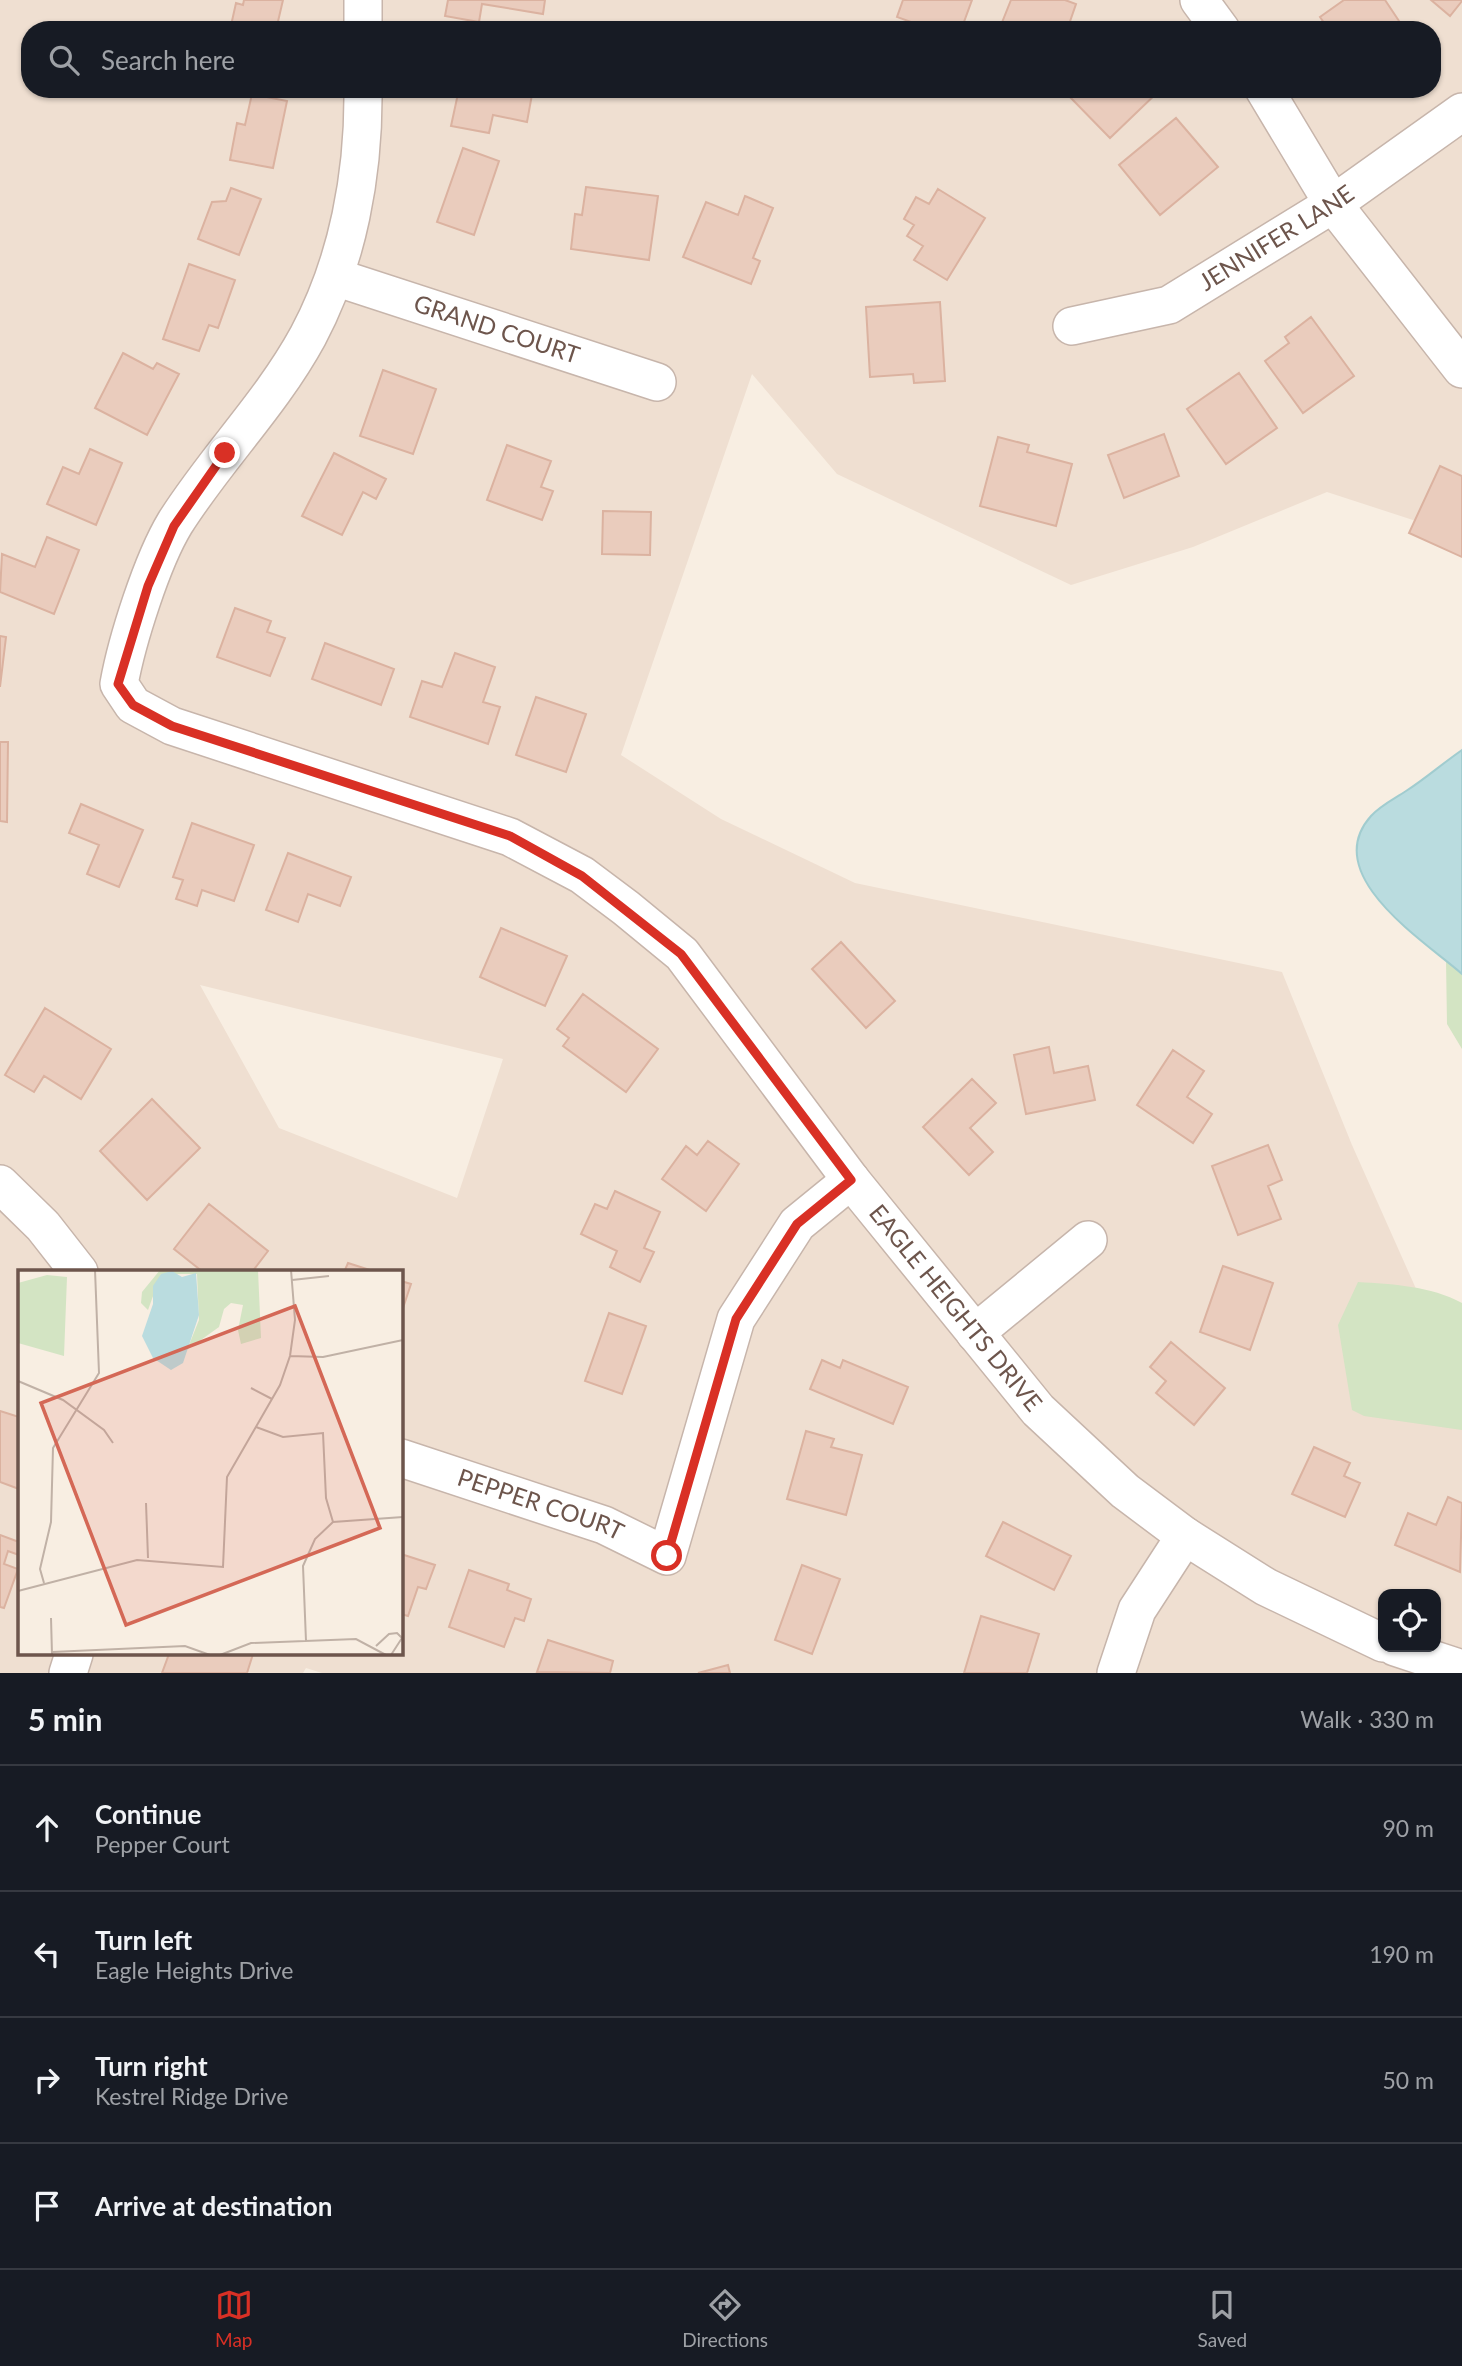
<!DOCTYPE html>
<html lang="en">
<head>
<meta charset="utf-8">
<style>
	body { margin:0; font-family:Lato,sans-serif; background:#242831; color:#f1f3f6 }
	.controls { position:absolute; right:21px; bottom:21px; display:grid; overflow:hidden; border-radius:14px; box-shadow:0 2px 5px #0004 }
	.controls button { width:63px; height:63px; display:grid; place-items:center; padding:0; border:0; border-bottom:2px solid #363941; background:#171b24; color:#f1f3f6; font:35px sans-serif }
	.stop { position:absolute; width:21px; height:21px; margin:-16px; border:5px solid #d93025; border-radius:50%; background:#fff }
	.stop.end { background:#d93025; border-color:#fff; box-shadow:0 2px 7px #0008 }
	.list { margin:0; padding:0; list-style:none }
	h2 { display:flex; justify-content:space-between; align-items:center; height:91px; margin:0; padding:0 28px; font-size:30px }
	h2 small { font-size:23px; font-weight:400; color:#9ea1a6 }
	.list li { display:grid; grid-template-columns:46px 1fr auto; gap:21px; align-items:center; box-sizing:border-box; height:126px; padding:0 28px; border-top:2px solid #363941 }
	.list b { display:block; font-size:26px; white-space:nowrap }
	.list p { margin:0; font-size:23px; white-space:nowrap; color:#9ea1a6 }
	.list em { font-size:23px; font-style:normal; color:#9ea1a6 }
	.icon { flex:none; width:38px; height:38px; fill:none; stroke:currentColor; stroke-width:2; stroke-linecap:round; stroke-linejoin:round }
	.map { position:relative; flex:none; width:1462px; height:1673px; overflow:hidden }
	.search { position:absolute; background:#171b24; box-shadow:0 2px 5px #0004; left:21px; right:21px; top:21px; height:77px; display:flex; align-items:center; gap:18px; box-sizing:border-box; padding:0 24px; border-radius:28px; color:#9ea1a6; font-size:26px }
	.sheet { height:595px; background:#171b24 }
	nav { display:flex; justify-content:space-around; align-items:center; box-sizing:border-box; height:98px; border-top:2px solid #363941; background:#171b24; font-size:19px; color:#9ea1a6 }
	nav a { display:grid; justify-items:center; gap:4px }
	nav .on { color:#d93025 }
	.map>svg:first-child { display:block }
</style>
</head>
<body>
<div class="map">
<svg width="1462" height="1673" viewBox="0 0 1462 1673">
	<rect width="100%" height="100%" fill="#f8eee2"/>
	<path fill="#efdfd1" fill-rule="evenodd" d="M 0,0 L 1462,0 L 1462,536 L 1327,492 L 1193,547 L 1071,585 L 837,474 L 752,374 L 621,755 L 721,819 L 855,883 L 1282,972 L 1352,1145 L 1462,1392 L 1462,1673 L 322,1673 L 306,1668 L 303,1673 L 0,1673 ZM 30,30 L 1432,30 L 1432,89 L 30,89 ZM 200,985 L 503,1059 L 457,1198 L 279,1128 ZM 19,1272 L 401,1272 L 401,1654 L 19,1654 ZM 1383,1594 L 1436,1594 L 1436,1647 L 1383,1647 Z"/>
	<path fill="#d3e4c3" d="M 1446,960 L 1462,974 L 1462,1049 L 1447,1024 Z
		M 1358,1282 C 1392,1284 1431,1286 1462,1303 L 1462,1430 L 1364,1416 L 1352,1410 L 1338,1325 Z"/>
	<path fill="#badcdf" stroke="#a1cccf" stroke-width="2" d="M 1462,750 L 1462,974 C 1426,942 1318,875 1371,816 C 1381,805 1394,799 1406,791 C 1425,779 1443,763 1462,750 Z"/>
	<path fill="#eaccbd" stroke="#dbb2a0" stroke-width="2" d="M 244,0 L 283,0 L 276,30 L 230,30 L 236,3 L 243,5 Z
		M 448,0 L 545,0 L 543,14 L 482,4 L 479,22 L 445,16 Z
		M 903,0 L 972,0 L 961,30 L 933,30 L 897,17 Z
		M 1011,0 L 1065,0 L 1076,4 L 1067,30 L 999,30 Z
		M 1344,0 L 1385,0 L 1405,30 L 1329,30 L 1320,17 Z
		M 1431,0 L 1462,0 L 1462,1 L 1450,16 Z
		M 459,89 L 533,89 L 527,122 L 493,115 L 489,133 L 451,126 Z
		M 1070,89 L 1161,89 L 1110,138 L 1066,93 Z
		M 252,94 L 287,101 L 273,168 L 230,160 L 237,123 L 245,125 Z
		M 1176,118 L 1218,167 L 1160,215 L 1119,165 Z
		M 463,148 L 499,161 L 474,235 L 437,222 Z
		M 586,187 L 658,196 L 649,260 L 571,249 L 575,214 L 582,215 Z
		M 231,188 L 261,199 L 239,255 L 198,239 L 212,202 L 226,201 Z
		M 938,189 L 985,218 L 947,280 L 914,260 L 923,246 L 907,236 L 914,225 L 904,219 L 916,197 L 929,204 Z
		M 745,196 L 773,208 L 753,258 L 760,261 L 751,284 L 683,257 L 706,202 L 738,215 Z
		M 189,264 L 235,280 L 218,328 L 209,325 L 199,351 L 163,339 Z
		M 940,302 L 945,381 L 914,383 L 913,374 L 870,377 L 866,307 Z
		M 1311,317 L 1354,376 L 1303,413 L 1265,361 L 1289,343 L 1285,337 Z
		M 123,353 L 153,369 L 157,363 L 179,374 L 147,435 L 95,408 Z
		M 383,370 L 436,389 L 413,454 L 360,436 Z
		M 1239,373 L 1277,428 L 1226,464 L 1187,409 Z
		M 1164,434 L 1179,476 L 1124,498 L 1108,455 Z
		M 998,437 L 1029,445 L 1027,452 L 1072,464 L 1056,526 L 980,506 Z
		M 507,445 L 551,461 L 541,487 L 553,491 L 542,520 L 487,500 Z
		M 90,449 L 122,463 L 96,525 L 47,504 L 63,467 L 79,474 Z
		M 334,453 L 386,479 L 376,499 L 363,492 L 342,535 L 302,516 Z
		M 1440,466 L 1462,476 L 1462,557 L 1409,533 Z
		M 603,511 L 651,512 L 650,555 L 602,554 Z
		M 47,537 L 79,550 L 54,614 L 0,592 L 2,554 L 35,567 Z
		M 235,608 L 271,621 L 267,632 L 285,638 L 270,676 L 217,657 Z
		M 0,636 L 6,637 L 0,687 Z
		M 325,643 L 394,669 L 381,705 L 312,679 Z
		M 455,653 L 495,667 L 483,702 L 500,707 L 488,744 L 410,717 L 422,681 L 442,687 Z
		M 536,697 L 586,714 L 566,772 L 516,755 Z
		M 0,742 L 8,742 L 7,822 L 0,821 Z
		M 81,804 L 143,830 L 119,887 L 87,874 L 99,845 L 69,833 Z
		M 192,823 L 254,845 L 234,901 L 202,890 L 197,906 L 176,899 L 183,880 L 173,877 Z
		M 288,853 L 351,877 L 340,906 L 308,894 L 298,922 L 266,910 Z
		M 501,928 L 567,956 L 545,1006 L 480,977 Z
		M 841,942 L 895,1001 L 866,1028 L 812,969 Z
		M 583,994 L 658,1049 L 626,1092 L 563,1046 L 569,1038 L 557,1029 Z
		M 45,1008 L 111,1049 L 81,1099 L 44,1076 L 34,1092 L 5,1075 Z
		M 1049,1047 L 1054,1073 L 1088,1066 L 1095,1100 L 1026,1114 L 1014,1055 Z
		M 1173,1050 L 1204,1071 L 1187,1097 L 1212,1114 L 1193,1143 L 1137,1105 Z
		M 972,1079 L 996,1103 L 970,1128 L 993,1152 L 969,1175 L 923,1127 Z
		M 152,1099 L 200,1148 L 147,1200 L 100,1151 Z
		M 708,1141 L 739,1164 L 706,1211 L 662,1179 L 686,1146 L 697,1155 Z
		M 1268,1145 L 1282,1180 L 1268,1186 L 1281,1219 L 1238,1235 L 1212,1166 Z
		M 615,1191 L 660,1212 L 644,1248 L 654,1252 L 640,1282 L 610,1267 L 617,1251 L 581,1234 L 595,1204 L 607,1209 Z
		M 209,1204 L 268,1251 L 252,1272 L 203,1272 L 174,1249 Z
		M 348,1263 L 376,1272 L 344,1272 Z
		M 1223,1266 L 1273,1283 L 1250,1350 L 1200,1332 Z
		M 401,1281 L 411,1284 L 401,1314 Z
		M 609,1313 L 646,1326 L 622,1394 L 585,1381 Z
		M 1171,1342 L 1225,1388 L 1194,1425 L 1156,1393 L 1166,1381 L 1150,1367 Z
		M 822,1360 L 840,1368 L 843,1360 L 908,1387 L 893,1424 L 810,1389 Z
		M 0,1411 L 19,1417 L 19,1489 L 0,1482 Z
		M 806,1431 L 834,1439 L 831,1447 L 862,1455 L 846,1515 L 787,1499 Z
		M 1314,1447 L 1350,1463 L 1344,1476 L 1360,1483 L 1345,1517 L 1292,1494 Z
		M 1448,1497 L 1462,1503 L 1460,1572 L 1395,1545 L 1408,1513 L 1436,1525 Z
		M 1003,1522 L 1071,1556 L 1054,1590 L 986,1556 Z
		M 0,1535 L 19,1542 L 19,1555 L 8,1551 L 4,1564 L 18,1569 L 4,1608 L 0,1607 Z
		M 401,1554 L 435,1565 L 426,1589 L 418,1587 L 408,1616 L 401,1614 Z
		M 802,1565 L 840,1579 L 812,1654 L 775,1640 Z
		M 469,1570 L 509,1584 L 507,1590 L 531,1599 L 524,1621 L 515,1618 L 504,1647 L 449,1627 Z
		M 981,1616 L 1039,1634 L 1027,1673 L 964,1673 Z
		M 548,1640 L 613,1661 L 610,1673 L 537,1672 Z
		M 169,1654 L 253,1654 L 247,1673 L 162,1673 Z
		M 728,1665 L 730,1673 L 698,1673 Z"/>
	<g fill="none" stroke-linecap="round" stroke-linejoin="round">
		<g stroke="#c7b5ab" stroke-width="40">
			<g id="minor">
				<path d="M 363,0 L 363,30"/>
				<path d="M 1199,0 L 1221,30"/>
				<path id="s1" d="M 363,89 C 364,174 348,261 308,336 C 271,404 216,458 175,523 C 152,561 127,640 119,684 L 133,705 L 172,726 L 510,837 L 582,875 L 626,908 L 682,954 L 851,1180 L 1038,1410 L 1125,1491 L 1185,1536 L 1266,1587 L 1383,1643"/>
				<path d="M 1264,89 L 1333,204 L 1462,369"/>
				<path id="s2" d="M 335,277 L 657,382"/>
				<path id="s3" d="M 1072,326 L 1169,305 L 1333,204 L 1462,112"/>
				<path d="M 0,1184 L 43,1226 L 79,1272"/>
				<path d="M 975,1333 L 1088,1240"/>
				<path id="s4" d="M 401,1458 L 604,1525 L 667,1556 L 736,1319 L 797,1224 L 851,1180"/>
				<path d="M 1395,1647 L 1462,1669"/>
				<path d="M 68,1673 L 74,1654"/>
				<path d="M 1116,1673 L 1137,1610 L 1185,1536"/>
			</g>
		</g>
		<use href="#minor" stroke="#fff" stroke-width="37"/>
	</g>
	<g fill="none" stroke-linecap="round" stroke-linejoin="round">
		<path stroke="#d93025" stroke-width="9" d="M 225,453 L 174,526 L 148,586 L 118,684 L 133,705 L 172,726 L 510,836 L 582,876 L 681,954 L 851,1180 L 797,1224 L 736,1319 L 667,1556"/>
	</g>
	<g text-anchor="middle" stroke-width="6" stroke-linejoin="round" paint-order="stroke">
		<g font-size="24" fill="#6d554c" stroke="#fcf2e7">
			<text dy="8" stroke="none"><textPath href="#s3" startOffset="226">JENNIFER LANE</textPath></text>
			<text dy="8" stroke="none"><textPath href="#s2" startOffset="170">GRAND COURT</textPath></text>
			<text dy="8" stroke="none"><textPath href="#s1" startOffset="1738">EAGLE HEIGHTS DRIVE</textPath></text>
			<text dy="8" stroke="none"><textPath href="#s4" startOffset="147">PEPPER COURT</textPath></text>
		</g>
	</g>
	<g transform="translate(18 1270)">
		<rect width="385" height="385" fill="#f8eee2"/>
		<path d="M 142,0 L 240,0 L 243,68 L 223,74 L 220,60 L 225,35 L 213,33 L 206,39 L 201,57 L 169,80 L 181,50 L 179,4 L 143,4 L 130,40 L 123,33 L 124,22 ZM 29,5 L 49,7 L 46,86 L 0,73 L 0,13 Z" fill="#d3e4c3"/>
		<path d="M 154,1 L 164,7 L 178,3 L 181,45 L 165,93 L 153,100 L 135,88 L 124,66 L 135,34 L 135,16 L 143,4 Z" fill="#badcdf"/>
		<path fill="none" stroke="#c0b1a6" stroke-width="2" d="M 274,10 L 311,6M 272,86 L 305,87 L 385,70M 0,111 L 45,130 L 86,160 L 95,173M 233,118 L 254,129M 238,157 L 265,167 L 305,163 L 308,228 L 315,252M 128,233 L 130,288M 26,313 L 22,299 L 33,252 L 35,178 L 81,103 L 77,0M 0,321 L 119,290 L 205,297 L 209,207 L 262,115 L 272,86 L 277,50 L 273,0M 33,348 L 34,384M 288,371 L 285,296 L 297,269 L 315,252 L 385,247M 358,376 L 371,364 L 379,363 L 384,368 L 373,385M 34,382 L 167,376 L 192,385M 202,385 L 233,373 L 338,369 L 368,385"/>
		<path fill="#d46856" fill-opacity="0.15" stroke="#d46856" stroke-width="3.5" d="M 277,36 L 362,258 L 108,355 L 23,133 Z"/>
		<rect width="385" height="385" fill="none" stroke="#6d554c" stroke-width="3.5"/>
	</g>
</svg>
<div class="controls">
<button><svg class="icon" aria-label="locate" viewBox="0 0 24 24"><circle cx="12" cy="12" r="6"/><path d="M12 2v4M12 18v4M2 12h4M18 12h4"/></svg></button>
</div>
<div class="stop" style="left:667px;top:1556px"></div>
<div class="stop end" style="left:225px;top:453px"></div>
<div class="search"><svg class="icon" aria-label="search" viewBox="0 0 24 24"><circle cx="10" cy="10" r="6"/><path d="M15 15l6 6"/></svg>Search here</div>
</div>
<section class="sheet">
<h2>5 min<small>Walk · 330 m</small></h2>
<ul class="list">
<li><svg class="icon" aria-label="ahead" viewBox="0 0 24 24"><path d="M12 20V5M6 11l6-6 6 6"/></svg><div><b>Continue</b><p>Pepper Court</p></div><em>90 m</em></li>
<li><svg class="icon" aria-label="left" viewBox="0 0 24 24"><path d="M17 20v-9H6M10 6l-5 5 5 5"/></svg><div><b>Turn left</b><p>Eagle Heights Drive</p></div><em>190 m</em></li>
<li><svg class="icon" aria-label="right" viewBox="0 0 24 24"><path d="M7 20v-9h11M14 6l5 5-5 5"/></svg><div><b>Turn right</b><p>Kestrel Ridge Drive</p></div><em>50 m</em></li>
<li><svg class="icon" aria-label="arrive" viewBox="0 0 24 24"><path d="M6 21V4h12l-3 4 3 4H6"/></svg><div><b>Arrive at destination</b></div></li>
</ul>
</section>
<nav>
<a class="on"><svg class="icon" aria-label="map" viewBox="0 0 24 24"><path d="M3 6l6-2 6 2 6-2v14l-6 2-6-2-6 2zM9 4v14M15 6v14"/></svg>Map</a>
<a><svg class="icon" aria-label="directions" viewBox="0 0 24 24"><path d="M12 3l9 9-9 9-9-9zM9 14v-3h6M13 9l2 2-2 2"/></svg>Directions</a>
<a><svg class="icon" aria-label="saved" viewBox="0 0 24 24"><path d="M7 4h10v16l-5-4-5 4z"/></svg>Saved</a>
</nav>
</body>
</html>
